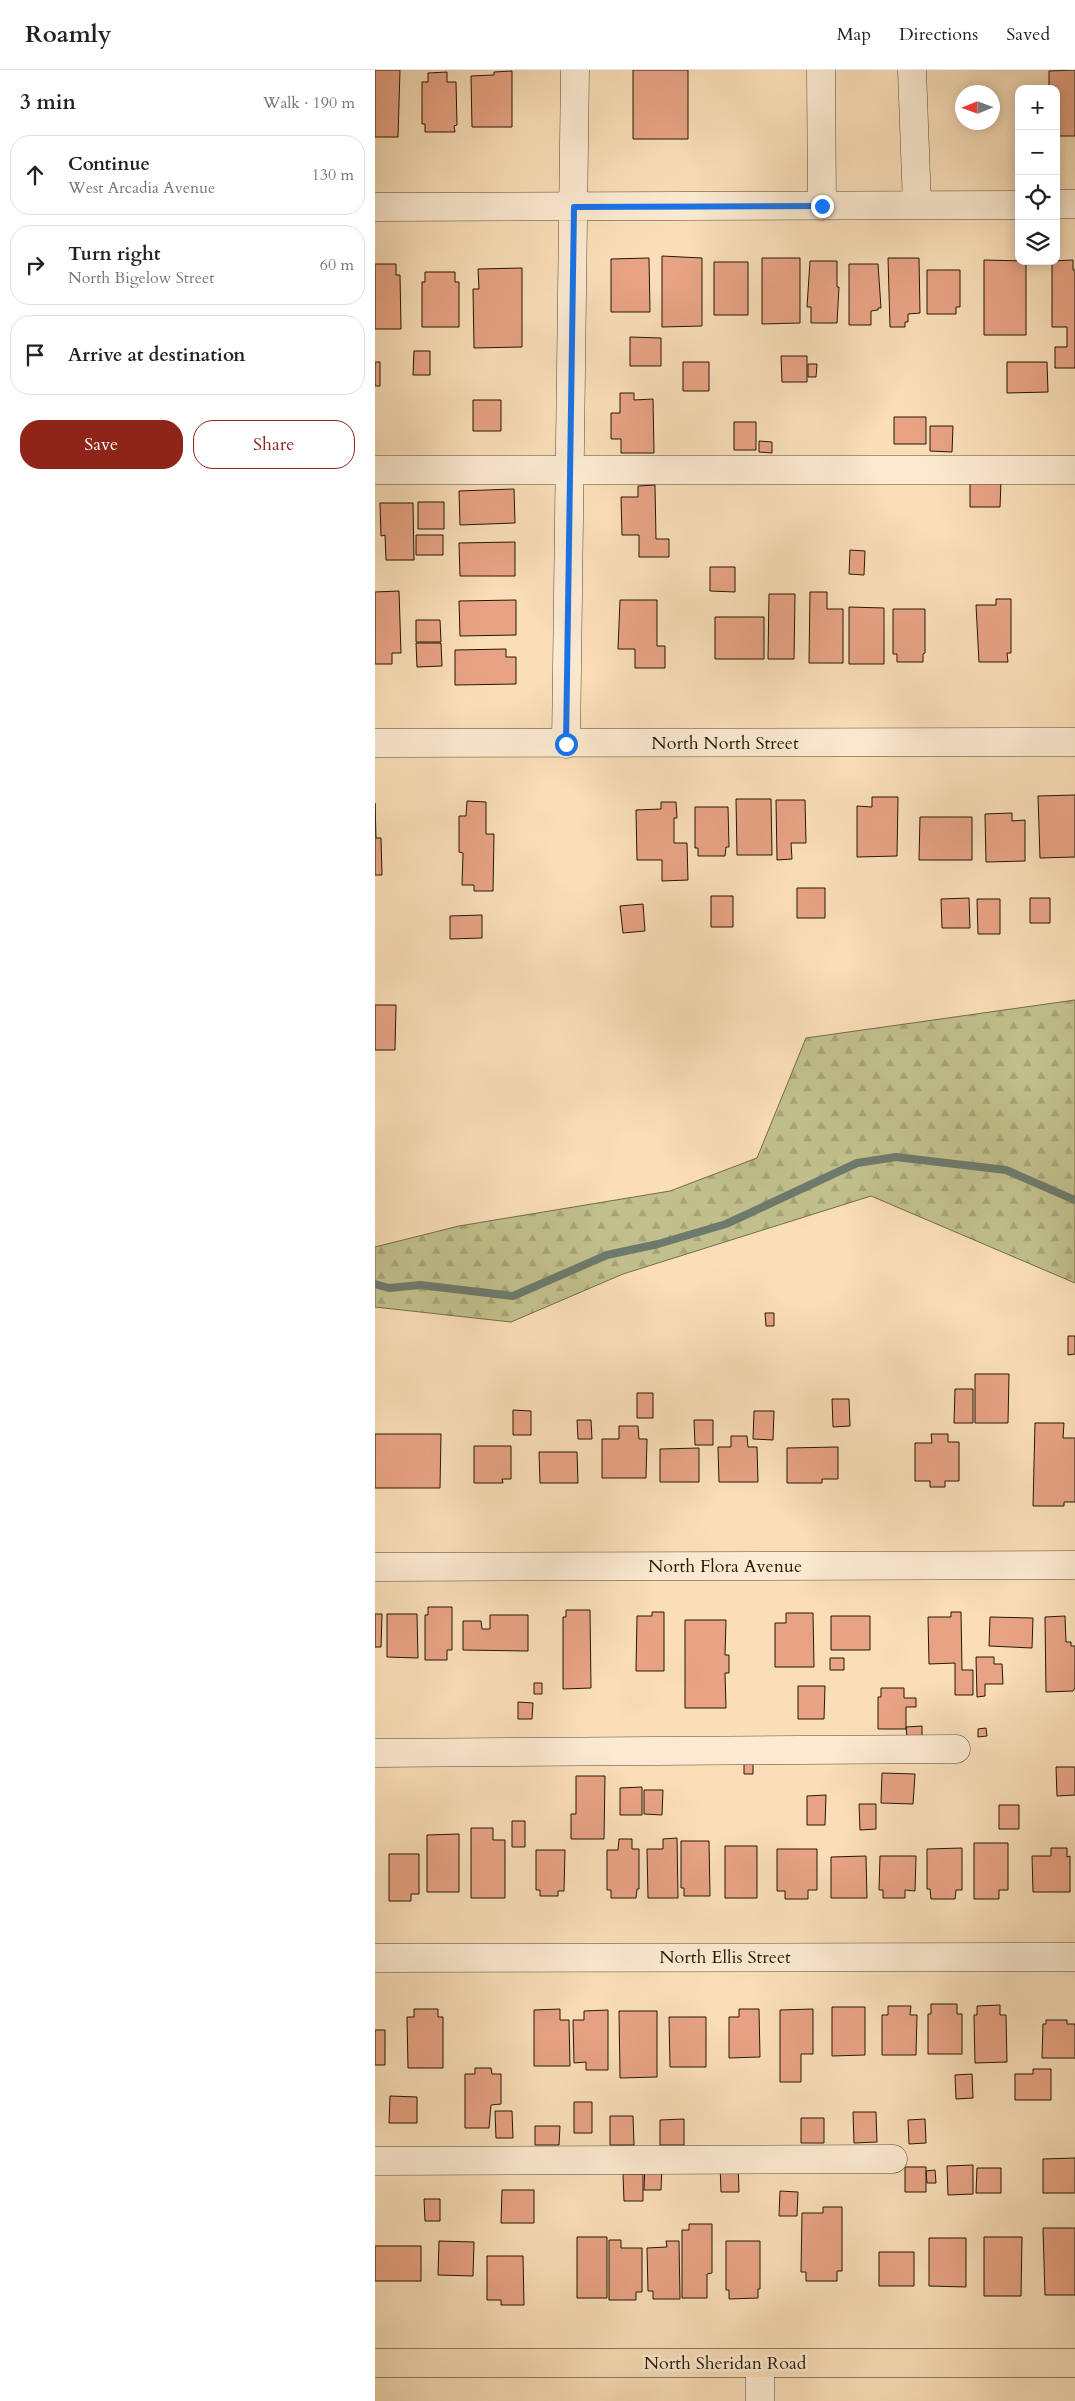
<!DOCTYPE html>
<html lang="en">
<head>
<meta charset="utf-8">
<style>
	body { margin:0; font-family:Cardo,serif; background:#f6f6f6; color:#222 }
	.controls { position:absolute; right:15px; top:15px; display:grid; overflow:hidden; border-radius:10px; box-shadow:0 2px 12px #0003 }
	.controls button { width:45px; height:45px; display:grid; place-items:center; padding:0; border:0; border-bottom:1px solid #e0e0e0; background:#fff; color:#222; font:25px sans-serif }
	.compass { position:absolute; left:580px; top:15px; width:45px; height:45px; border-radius:50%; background:#fff; box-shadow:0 2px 12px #0003; rotate:269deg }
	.stop { position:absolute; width:15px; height:15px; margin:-11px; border:4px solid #1a73e8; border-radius:50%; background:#fff }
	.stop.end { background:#1a73e8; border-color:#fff; box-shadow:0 1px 5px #0008 }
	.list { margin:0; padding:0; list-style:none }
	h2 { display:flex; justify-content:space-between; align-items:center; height:65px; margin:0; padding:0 20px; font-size:21px }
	h2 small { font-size:16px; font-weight:400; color:#767676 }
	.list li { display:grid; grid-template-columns:32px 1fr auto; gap:15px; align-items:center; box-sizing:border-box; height:80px; margin:0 10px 10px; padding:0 10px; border:1px solid #e0e0e0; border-radius:20px }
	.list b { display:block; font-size:19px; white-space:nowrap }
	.list p { margin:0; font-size:16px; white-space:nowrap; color:#767676 }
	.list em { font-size:16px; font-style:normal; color:#767676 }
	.actions { display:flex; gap:10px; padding:15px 20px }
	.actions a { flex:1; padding:11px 0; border:1px solid #8f2418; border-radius:20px; text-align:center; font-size:18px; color:#8f2418 }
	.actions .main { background:#8f2418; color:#fff }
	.icon { flex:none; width:28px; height:28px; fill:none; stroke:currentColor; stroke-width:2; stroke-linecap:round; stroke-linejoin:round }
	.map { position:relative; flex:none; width:700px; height:2331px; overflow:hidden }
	header { display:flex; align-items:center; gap:30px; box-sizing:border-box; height:70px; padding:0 25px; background:#fff; border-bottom:1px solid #e0e0e0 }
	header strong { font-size:24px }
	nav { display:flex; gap:28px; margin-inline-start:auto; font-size:18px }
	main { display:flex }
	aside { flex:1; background:#fff }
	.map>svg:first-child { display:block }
</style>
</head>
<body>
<header>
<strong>Roamly</strong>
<nav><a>Map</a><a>Directions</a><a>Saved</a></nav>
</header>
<main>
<aside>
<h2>3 min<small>Walk · 190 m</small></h2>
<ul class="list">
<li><svg class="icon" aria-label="ahead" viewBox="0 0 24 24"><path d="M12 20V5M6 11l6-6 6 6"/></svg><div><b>Continue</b><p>West Arcadia Avenue</p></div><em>130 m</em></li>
<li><svg class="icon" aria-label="right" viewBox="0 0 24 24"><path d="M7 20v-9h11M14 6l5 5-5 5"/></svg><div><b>Turn right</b><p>North Bigelow Street</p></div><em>60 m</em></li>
<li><svg class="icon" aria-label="arrive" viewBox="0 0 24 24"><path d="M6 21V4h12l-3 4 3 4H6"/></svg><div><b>Arrive at destination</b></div></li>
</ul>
<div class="actions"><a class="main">Save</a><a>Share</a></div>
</aside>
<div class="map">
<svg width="700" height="2331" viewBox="0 0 700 2331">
	<defs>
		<pattern id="forest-firs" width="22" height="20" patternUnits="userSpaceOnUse" patternTransform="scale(1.25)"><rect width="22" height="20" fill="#c1c08c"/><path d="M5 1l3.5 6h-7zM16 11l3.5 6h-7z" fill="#a6a477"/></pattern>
	</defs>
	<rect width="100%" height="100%" fill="#f9deb8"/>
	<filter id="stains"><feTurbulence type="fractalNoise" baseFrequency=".004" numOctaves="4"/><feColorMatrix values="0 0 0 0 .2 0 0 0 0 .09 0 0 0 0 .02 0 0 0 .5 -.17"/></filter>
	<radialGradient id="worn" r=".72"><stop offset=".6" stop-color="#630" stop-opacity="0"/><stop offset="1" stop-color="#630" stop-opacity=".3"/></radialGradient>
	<path fill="url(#forest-firs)" stroke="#736c49" d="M 700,930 L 700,1213 L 496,1126 L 248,1204 L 136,1252 L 0,1237 L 0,1177 L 84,1156 L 295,1121 L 382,1088 L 431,968 Z"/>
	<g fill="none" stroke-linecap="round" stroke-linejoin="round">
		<path stroke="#6e7a6d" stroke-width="8" d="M 0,1214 L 14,1218 L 45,1215 L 138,1226 L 232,1185 L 283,1174 L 351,1154 L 482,1093 L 521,1087 L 631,1100 L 700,1130"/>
	</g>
	<path fill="#e8a384" stroke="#251806" d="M 0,0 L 25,0 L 23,67 L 0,67 Z
		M 258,0 L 313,0 L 313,69 L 258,69 Z
		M 700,0 L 700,66 L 681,66 L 681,19 L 674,19 L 674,1 Z
		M 137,1 L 137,57 L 97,57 L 96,6 L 119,5 L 119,2 Z
		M 72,2 L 72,12 L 81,12 L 82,55 L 79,56 L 80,62 L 50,62 L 50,54 L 47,54 L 47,12 L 53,12 L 53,3 Z
		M 287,186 L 327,188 L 327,256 L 287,257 Z
		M 274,188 L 275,242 L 236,242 L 236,189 Z
		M 387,188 L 425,188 L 425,253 L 387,254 Z
		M 513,188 L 544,188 L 545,243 L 533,244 L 533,252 L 530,252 L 530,257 L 515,257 Z
		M 609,190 L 651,191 L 651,265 L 609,265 Z
		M 698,190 L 698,200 L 700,200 L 700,298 L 680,298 L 680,277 L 692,277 L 692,257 L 677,257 L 677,191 Z
		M 435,191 L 462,191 L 462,217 L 464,217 L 462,253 L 436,253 L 436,237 L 432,237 Z
		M 339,192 L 373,192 L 373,245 L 339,245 Z
		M 0,194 L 21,194 L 21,205 L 25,205 L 26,259 L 0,259 Z
		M 474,194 L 503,194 L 506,238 L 503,238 L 503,240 L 496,241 L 496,255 L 474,255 Z
		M 147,198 L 147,277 L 99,278 L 98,219 L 104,219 L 103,199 Z
		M 552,200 L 585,200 L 585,237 L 581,237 L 581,244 L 552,244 Z
		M 50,202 L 80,202 L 80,212 L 84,212 L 84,257 L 47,257 L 47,212 L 50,212 Z
		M 255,267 L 286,268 L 286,296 L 255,296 Z
		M 39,281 L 55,281 L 55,305 L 38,305 Z
		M 406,286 L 432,286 L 432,312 L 407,312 Z
		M 0,292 L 5,292 L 5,316 L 0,316 Z
		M 308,292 L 334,292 L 334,321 L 308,321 Z
		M 632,292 L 672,292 L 673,322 L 632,323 Z
		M 433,294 L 442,294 L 441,307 L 433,307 Z
		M 245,323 L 259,323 L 259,330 L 278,329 L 279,383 L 246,383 L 246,369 L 236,369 L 236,343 L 245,343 Z
		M 98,330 L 126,330 L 126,361 L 98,361 Z
		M 519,347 L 551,347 L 551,374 L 519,374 Z
		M 359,352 L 381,352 L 381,380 L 359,380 Z
		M 555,356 L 578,356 L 577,382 L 555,381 Z
		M 384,371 L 397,372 L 397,383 L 384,382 Z
		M 595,411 L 626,411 L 625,437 L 595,437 Z
		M 280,415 L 281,469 L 294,469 L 294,487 L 264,487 L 264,465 L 247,465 L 246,427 L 263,427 L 263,416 Z
		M 139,419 L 140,453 L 85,455 L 84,421 Z
		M 43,432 L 69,432 L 69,459 L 43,459 Z
		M 5,433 L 38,433 L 39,490 L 11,490 L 10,465 L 6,466 Z
		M 41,465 L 68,465 L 68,485 L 41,485 Z
		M 140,472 L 140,506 L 85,506 L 84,473 Z
		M 475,480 L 490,481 L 489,505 L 474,504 Z
		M 335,497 L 360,497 L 360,522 L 335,521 Z
		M 24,521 L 26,583 L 17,583 L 17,594 L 0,594 L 0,522 Z
		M 435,522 L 452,522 L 452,539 L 468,539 L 468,593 L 434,593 Z
		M 394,524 L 420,524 L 419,589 L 393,589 Z
		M 621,529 L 636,529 L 636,583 L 632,583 L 633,592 L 604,592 L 601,535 L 621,535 Z
		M 141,530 L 141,565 L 85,566 L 84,531 Z
		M 245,530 L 282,530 L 282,576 L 290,576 L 290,598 L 260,598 L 260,579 L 243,579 Z
		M 474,537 L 509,538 L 509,594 L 474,594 Z
		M 518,539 L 550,539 L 550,583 L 548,584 L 548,592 L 522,592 L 522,584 L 518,584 Z
		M 340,547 L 389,547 L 389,589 L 340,589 Z
		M 41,550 L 65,550 L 66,572 L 41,572 Z
		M 41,573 L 66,573 L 67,596 L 42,597 Z
		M 131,579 L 131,587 L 141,587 L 141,614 L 80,615 L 80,580 Z
		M 700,725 L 700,787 L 665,788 L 663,726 Z
		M 497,727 L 523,727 L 522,786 L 482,787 L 482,736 L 497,737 Z
		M 361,729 L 396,729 L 397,785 L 362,785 Z
		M 401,730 L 430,730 L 431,773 L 416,773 L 417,789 L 402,790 Z
		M 92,731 L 111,732 L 111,764 L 119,764 L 118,821 L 99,821 L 99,815 L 87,815 L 88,783 L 84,782 L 84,746 L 91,746 Z
		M 286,732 L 301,732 L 302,748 L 299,748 L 299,773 L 312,773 L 313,810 L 287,811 L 287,790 L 262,790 L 261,740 L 286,739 Z
		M 0,733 L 1,768 L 6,768 L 7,805 L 0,805 Z
		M 320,737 L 353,737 L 354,777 L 351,777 L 350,786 L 323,786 L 323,778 L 320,778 Z
		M 637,743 L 637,751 L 650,750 L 650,791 L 611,792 L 610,744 Z
		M 545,747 L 597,747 L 597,790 L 544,790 Z
		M 422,818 L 450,818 L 450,848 L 422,848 Z
		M 336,826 L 358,826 L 358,857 L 336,857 Z
		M 594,828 L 595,858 L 567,858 L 566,829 Z
		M 655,828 L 675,828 L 675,853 L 655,853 Z
		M 602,829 L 625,829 L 625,864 L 603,864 Z
		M 268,834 L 270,861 L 248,863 L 245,836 Z
		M 107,845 L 107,868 L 75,869 L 75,846 Z
		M 0,935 L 21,935 L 20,980 L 0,980 Z
		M 390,1243 L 399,1243 L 399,1256 L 391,1256 Z
		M 693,1266 L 700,1266 L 700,1284 L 693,1285 Z
		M 600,1304 L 634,1304 L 633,1353 L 600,1353 Z
		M 580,1319 L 598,1319 L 598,1353 L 579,1353 Z
		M 262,1323 L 278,1323 L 278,1348 L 262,1348 Z
		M 457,1329 L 474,1329 L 475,1356 L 458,1357 Z
		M 138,1340 L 156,1341 L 156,1365 L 138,1365 Z
		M 379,1341 L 399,1341 L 398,1370 L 378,1369 Z
		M 202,1350 L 216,1350 L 217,1369 L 203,1369 Z
		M 319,1350 L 338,1350 L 338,1375 L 320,1375 Z
		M 660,1353 L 689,1353 L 688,1368 L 700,1368 L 700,1432 L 689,1432 L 689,1436 L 658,1436 Z
		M 244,1356 L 263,1356 L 264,1369 L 272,1369 L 271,1408 L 227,1408 L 227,1369 L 244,1369 Z
		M 0,1364 L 66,1364 L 65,1418 L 0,1418 Z
		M 556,1364 L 573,1364 L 573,1372 L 584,1372 L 584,1411 L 570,1411 L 570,1417 L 555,1417 L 555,1411 L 540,1411 L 540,1373 L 557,1373 Z
		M 356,1366 L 372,1366 L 373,1377 L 382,1377 L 383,1412 L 344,1412 L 343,1377 L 356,1377 Z
		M 99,1376 L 136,1376 L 136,1409 L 127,1409 L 128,1413 L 99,1413 Z
		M 463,1377 L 463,1409 L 447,1409 L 447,1413 L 412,1413 L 412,1378 Z
		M 324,1378 L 324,1412 L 285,1412 L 285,1379 Z
		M 164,1382 L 202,1382 L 203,1413 L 165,1413 Z
		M 53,1537 L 77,1537 L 77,1580 L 72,1580 L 72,1590 L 50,1590 L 50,1545 L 53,1545 Z
		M 191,1540 L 215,1540 L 216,1618 L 188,1619 L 188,1547 L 191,1547 Z
		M 277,1542 L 289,1542 L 289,1601 L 261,1601 L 262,1546 L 277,1546 Z
		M 576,1542 L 586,1542 L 587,1600 L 598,1600 L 598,1625 L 580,1625 L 580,1593 L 554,1594 L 553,1547 L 576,1547 Z
		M 411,1543 L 438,1543 L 439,1597 L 400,1597 L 400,1553 L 411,1553 Z
		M 0,1544 L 7,1544 L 6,1577 L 0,1577 Z
		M 12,1544 L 42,1544 L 43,1588 L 12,1587 Z
		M 115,1545 L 153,1545 L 153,1581 L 88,1580 L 88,1551 L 106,1551 L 107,1559 L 115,1559 Z
		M 456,1546 L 495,1546 L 495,1580 L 456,1580 Z
		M 690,1546 L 691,1572 L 696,1572 L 696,1576 L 700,1576 L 700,1618 L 698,1621 L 671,1622 L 670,1547 Z
		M 615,1547 L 658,1548 L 657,1578 L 614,1576 Z
		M 310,1550 L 351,1550 L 350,1585 L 354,1585 L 354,1603 L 350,1603 L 351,1638 L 310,1638 Z
		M 601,1587 L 619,1587 L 619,1594 L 627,1594 L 628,1614 L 610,1614 L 610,1626 L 602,1627 Z
		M 455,1588 L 469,1588 L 469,1600 L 455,1600 Z
		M 159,1613 L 167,1613 L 167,1624 L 159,1624 Z
		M 423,1616 L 450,1616 L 449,1649 L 423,1649 Z
		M 506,1618 L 529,1618 L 529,1628 L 541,1628 L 541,1637 L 531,1637 L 531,1659 L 503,1659 L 503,1627 L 506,1627 Z
		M 143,1632 L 158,1633 L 157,1649 L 143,1649 Z
		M 547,1656 L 547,1666 L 532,1667 L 531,1657 Z
		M 611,1658 L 612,1666 L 603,1667 L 603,1659 Z
		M 369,1694 L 378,1694 L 378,1704 L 369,1704 Z
		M 681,1697 L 700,1697 L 700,1725 L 682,1726 Z
		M 507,1703 L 540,1704 L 538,1734 L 506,1733 Z
		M 201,1706 L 230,1706 L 229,1769 L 196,1769 L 196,1744 L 201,1744 Z
		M 267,1717 L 267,1745 L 245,1745 L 245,1718 Z
		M 269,1720 L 288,1720 L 287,1745 L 269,1744 Z
		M 451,1725 L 450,1755 L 432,1755 L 432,1726 Z
		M 484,1734 L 501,1734 L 501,1759 L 485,1760 Z
		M 624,1735 L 644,1735 L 644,1759 L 624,1759 Z
		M 137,1751 L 150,1751 L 150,1777 L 137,1777 Z
		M 96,1758 L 118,1758 L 118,1770 L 130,1770 L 130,1828 L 96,1828 Z
		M 84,1764 L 84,1822 L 52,1822 L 52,1765 Z
		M 302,1768 L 303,1828 L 273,1828 L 272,1779 L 288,1779 L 288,1769 Z
		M 244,1769 L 257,1769 L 257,1779 L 264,1779 L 264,1819 L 262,1819 L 261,1828 L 236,1828 L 236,1820 L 232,1820 L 232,1780 L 243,1780 Z
		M 306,1771 L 334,1771 L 335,1826 L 309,1826 L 309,1818 L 306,1818 Z
		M 599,1773 L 633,1773 L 633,1820 L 624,1820 L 624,1829 L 599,1829 Z
		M 350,1776 L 382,1776 L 382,1828 L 350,1828 Z
		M 587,1778 L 587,1820 L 581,1820 L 580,1829 L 556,1829 L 555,1819 L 552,1819 L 552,1779 Z
		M 676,1778 L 692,1778 L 692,1787 L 695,1786 L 695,1822 L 658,1822 L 657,1786 L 676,1786 Z
		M 402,1779 L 442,1779 L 442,1820 L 433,1820 L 433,1829 L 410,1829 L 410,1821 L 402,1821 Z
		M 161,1780 L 190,1780 L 189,1821 L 183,1821 L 183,1826 L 165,1826 L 165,1820 L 161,1820 Z
		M 14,1784 L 44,1784 L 44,1824 L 36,1824 L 36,1831 L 14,1831 Z
		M 491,1786 L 492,1828 L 456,1828 L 456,1787 Z
		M 505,1786 L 541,1786 L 540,1821 L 530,1820 L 530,1828 L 508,1828 L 508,1820 L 504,1820 Z
		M 556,1934 L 582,1934 L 582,1944 L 587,1944 L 587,1984 L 553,1984 L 553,1944 L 556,1944 Z
		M 625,1935 L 625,1945 L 631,1945 L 632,1992 L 600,1993 L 599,1945 L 602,1945 L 602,1936 Z
		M 513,1936 L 536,1936 L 535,1945 L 542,1945 L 541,1985 L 507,1985 L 507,1945 L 513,1945 Z
		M 457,1937 L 490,1937 L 490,1985 L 457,1986 Z
		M 39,1939 L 63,1939 L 63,1947 L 68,1947 L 68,1998 L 33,1998 L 32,1947 L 39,1947 Z
		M 185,1939 L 185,1950 L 194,1950 L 195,1996 L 159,1996 L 159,1940 Z
		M 364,1939 L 384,1939 L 385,1987 L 354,1988 L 354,1947 L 364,1947 Z
		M 438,1939 L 438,1984 L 426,1984 L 426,2012 L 405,2012 L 405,1940 Z
		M 233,1940 L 233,2000 L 211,2000 L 211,1992 L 199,1993 L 198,1950 L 209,1950 L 209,1941 Z
		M 244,1941 L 282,1941 L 282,2007 L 245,2008 Z
		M 294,1947 L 331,1947 L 331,1997 L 295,1997 Z
		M 671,1950 L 692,1950 L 692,1954 L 700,1954 L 700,1988 L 667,1988 L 668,1954 L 671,1954 Z
		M 0,1960 L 10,1960 L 10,1995 L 0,1995 Z
		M 100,1998 L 116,1998 L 117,2004 L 126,2004 L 126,2034 L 116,2035 L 114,2058 L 90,2058 L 90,2004 L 100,2004 Z
		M 658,1999 L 676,1999 L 676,2030 L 640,2030 L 640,2004 L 658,2004 Z
		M 597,2004 L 598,2028 L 581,2029 L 580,2005 Z
		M 15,2026 L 42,2027 L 42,2053 L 14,2053 Z
		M 199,2032 L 217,2032 L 217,2063 L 199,2063 Z
		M 120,2041 L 137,2041 L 138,2068 L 121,2068 Z
		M 478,2042 L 501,2042 L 502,2072 L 479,2073 Z
		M 235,2046 L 258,2046 L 259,2075 L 235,2075 Z
		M 426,2048 L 449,2048 L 449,2073 L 426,2073 Z
		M 309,2049 L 309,2075 L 285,2075 L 285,2050 Z
		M 550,2049 L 551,2073 L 534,2074 L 533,2050 Z
		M 160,2056 L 185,2056 L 184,2075 L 160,2075 Z
		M 700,2088 L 700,2123 L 668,2123 L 668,2089 Z
		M 363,2093 L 364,2122 L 346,2122 L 345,2094 Z
		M 270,2095 L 287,2096 L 286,2120 L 269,2120 Z
		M 598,2095 L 598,2124 L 573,2125 L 572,2096 Z
		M 530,2097 L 551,2097 L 551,2122 L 530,2122 Z
		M 602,2098 L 626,2098 L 626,2123 L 601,2123 Z
		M 560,2100 L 561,2113 L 552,2113 L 551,2101 Z
		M 248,2104 L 268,2104 L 268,2131 L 249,2131 Z
		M 127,2120 L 159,2120 L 159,2153 L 126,2153 Z
		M 405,2121 L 423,2122 L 422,2146 L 404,2146 Z
		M 49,2129 L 65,2129 L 65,2151 L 50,2151 Z
		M 448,2137 L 467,2137 L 467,2201 L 462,2201 L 462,2211 L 431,2211 L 431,2202 L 426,2202 L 427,2143 L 448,2143 Z
		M 314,2154 L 337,2154 L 337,2203 L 332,2204 L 332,2228 L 307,2228 L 307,2160 L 314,2160 Z
		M 668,2158 L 700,2158 L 700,2225 L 670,2225 Z
		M 202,2167 L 232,2167 L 232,2228 L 202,2228 Z
		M 609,2167 L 647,2167 L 646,2226 L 609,2226 Z
		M 554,2168 L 591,2168 L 591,2217 L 554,2216 Z
		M 234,2170 L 246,2170 L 246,2178 L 267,2178 L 267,2222 L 261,2222 L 261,2230 L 234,2230 Z
		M 64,2171 L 99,2172 L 98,2206 L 63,2205 Z
		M 291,2171 L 304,2171 L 305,2229 L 278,2229 L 278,2221 L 273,2221 L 272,2178 L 292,2177 Z
		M 351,2171 L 385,2171 L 385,2219 L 383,2219 L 383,2228 L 354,2229 L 354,2220 L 351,2220 Z
		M 0,2176 L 46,2176 L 46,2211 L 0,2211 Z
		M 504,2182 L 539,2182 L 539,2216 L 504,2216 Z
		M 112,2186 L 148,2186 L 149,2235 L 126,2235 L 126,2230 L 112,2230 Z"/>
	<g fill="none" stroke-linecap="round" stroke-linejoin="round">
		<g stroke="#5a4a32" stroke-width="29">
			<path id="minor" d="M 446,0 L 447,136
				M 537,0 L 542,135
				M 681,134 L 700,134
				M 0,137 L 644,135
				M 0,400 L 700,400
				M 0,673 L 700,672
				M 191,674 L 200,0
				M 0,1497 L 700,1495
				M 0,1683 L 581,1679
				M 0,1888 L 700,1887
				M 0,2091 L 518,2089
				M 385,2294 L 385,2331"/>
		</g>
		<g stroke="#251806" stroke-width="29">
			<path id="major" d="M 0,2293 L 700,2293"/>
		</g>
		<use href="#minor" stroke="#fbead1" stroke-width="28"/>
		<use href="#major" stroke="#f9deb8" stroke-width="28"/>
	</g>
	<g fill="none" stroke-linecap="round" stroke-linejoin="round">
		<path stroke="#1a73e8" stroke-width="6" d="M 191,674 L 199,137 L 447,136"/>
	</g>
	<g text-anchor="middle" stroke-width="5" stroke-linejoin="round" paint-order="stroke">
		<g font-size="18" fill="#251806" stroke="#fbead1">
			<text x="350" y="679">North North Street</text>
			<text x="350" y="1502">North Flora Avenue</text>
			<text x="350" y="1893">North Ellis Street</text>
			<text x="350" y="2299">North Sheridan Road</text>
		</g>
	</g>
	<rect width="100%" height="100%" filter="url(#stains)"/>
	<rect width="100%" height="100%" fill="url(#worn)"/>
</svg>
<div class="controls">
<button>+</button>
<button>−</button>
<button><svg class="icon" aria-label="locate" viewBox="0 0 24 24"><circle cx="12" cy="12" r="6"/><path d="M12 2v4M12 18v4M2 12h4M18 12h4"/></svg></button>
<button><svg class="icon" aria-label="layers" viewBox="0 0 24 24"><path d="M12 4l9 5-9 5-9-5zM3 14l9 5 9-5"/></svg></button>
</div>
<svg class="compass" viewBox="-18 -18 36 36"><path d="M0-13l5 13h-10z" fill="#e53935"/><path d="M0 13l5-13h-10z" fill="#767676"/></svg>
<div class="stop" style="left:191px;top:674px"></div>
<div class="stop end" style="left:447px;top:136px"></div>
</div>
</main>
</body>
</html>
